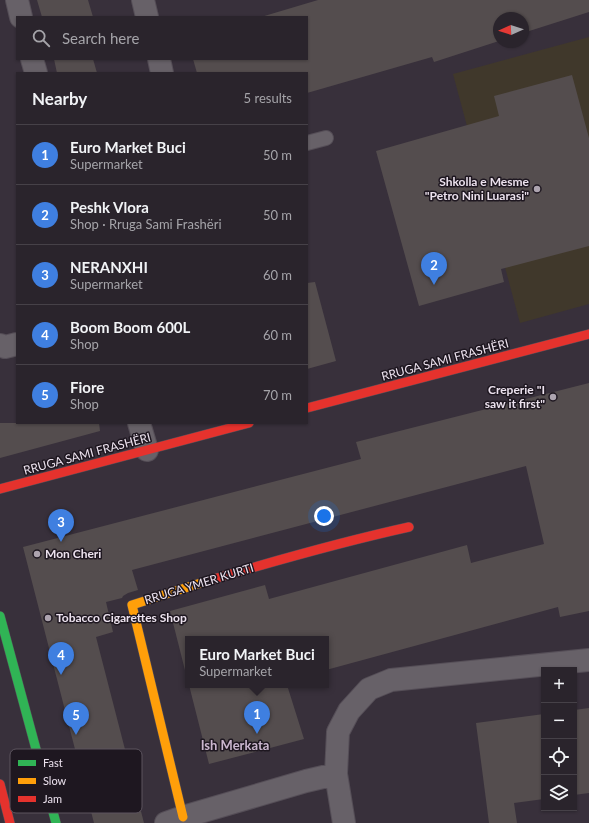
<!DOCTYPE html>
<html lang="en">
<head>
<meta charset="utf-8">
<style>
	body { margin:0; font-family:Lato,sans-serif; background:#322c34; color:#f1f3f6 }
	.controls { position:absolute; right:12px; bottom:12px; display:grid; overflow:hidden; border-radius:0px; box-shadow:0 1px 3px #0004 }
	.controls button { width:36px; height:36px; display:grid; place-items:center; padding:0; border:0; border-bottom:1px solid #464148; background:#2a242c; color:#f1f3f6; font:20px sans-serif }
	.compass { position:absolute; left:493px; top:12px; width:36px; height:36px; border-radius:50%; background:#2a242c; box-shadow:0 1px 3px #0004; rotate:267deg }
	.you { position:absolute; left:324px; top:516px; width:14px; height:14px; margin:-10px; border:3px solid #fff; border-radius:50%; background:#1a73e8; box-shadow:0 0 0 6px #1a73e833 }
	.badge { display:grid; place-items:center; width:26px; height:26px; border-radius:50%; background:#1a73e8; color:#fff; font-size:13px; font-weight:700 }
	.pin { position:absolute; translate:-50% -33px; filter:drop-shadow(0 1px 2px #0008) }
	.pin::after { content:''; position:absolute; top:21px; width:14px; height:12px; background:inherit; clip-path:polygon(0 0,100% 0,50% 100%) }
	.popup { position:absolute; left:185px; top:636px; width:144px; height:52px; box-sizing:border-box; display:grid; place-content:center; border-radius:0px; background:#2a242c; filter:drop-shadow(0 1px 3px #0005); font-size:13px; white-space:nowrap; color:#a5a4a9 }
	.popup b { font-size:15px; color:#f1f3f6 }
	.popup::after { content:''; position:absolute; left:50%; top:100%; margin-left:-8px; border:8px solid transparent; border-top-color:#2a242c }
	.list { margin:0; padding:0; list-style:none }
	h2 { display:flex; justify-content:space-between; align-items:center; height:52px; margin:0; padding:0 16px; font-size:17px }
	h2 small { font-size:13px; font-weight:400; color:#a5a4a9 }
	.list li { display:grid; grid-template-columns:26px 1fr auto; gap:12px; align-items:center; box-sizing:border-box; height:60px; padding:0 16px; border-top:1px solid #464148 }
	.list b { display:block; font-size:15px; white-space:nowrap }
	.list p { margin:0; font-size:13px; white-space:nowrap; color:#a5a4a9 }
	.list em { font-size:13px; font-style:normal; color:#a5a4a9 }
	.icon { flex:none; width:22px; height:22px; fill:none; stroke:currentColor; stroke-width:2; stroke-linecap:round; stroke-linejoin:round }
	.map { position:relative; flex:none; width:589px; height:823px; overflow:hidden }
	.search { position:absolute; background:#2a242c; box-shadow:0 1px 3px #0004; left:16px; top:16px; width:292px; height:44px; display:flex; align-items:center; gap:10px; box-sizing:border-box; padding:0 14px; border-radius:0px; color:#a5a4a9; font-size:15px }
	.panel { position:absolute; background:#2a242c; box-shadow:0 1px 3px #0004; left:16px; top:72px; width:292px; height:352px; border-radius:0px }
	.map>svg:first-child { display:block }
</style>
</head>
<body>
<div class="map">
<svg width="589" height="823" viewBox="0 0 589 823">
	<rect width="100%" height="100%" fill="#38303b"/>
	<path fill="#40382b" d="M 589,37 L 589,304 L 520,323 L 453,74 Z"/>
	<path fill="#544d4e" d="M 37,0 L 88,0 L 93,17 L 42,17 Z
		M 318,0 L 589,0 L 589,12 L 523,33 L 523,18 L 499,18 L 499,41 L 434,62 L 432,57 L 307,93 L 307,73 L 197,73 L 193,59 L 307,59 L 307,17 L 261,17 Z
		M 54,59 L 93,59 L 97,73 L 57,73 Z
		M 572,75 L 589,138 L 589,246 L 501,269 L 504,282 L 419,306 L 376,151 L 499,116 L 494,96 Z
		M 315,282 L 336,361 L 307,369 L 307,283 Z
		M 589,383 L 589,611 L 560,617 L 558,607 L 326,670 L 326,639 L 188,639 L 188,682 L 170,611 L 265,585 L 269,599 L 467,545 L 471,563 L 544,544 L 526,466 L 132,570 L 138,590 L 128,593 L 123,596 L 122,598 L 106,602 L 113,632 L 96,637 L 144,823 L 94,823 L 23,547 L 361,459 L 356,442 Z
		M 0,423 L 99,423 L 100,431 L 0,458 Z
		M 189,685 L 287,685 L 304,739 L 209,764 Z
		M 589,708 L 589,793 L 574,795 L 574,710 Z
		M 544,714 L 544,799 L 514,803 L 517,823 L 489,823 L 476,723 Z"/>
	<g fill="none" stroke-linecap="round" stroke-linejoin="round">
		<g stroke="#554e57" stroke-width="16">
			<path id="lane" d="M 307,143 L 326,138"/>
		</g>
		<g stroke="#554e57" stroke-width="24">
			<path id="street" d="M 17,0 L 21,17
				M 143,0 L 147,17
				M 32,59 L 36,73
				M 159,59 L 162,73
				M 0,345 L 5,347 L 17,344
				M 139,423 L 147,450
				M 166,823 L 183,817 L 306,781 L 336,774
				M 344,823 L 336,774 L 338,732 L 349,711 L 369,689 L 391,680 L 589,660"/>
		</g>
		<g stroke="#554e57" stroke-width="10">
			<path id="fast" d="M 0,616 L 56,823"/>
		</g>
		<g stroke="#554e57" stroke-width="10">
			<path id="slow" d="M 183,817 L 132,605 L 207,581"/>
		</g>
		<g stroke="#554e57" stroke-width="10">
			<path id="jam" d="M 307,408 L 589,334
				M 0,489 L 249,423
				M 207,581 C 274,561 341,542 409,527
				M 0,784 L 10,823"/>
		</g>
		<use href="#lane" stroke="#676168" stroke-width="14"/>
		<use href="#street" stroke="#676168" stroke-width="22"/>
		<use href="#fast" stroke="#30b455" stroke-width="9"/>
		<use href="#slow" stroke="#ff9f0a" stroke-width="9"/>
		<use href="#jam" stroke="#e5322d" stroke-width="9"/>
	</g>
	<g fill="#ada4af" stroke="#1e1720" stroke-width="1.5">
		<circle cx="537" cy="189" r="4"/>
		<circle cx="553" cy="397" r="4"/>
		<circle cx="37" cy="554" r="4"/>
		<circle cx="48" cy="618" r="4"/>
	</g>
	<g text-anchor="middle" stroke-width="3" stroke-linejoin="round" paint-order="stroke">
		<g font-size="12" font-weight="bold" fill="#ece2ee" stroke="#1e1720" text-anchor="end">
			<text x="529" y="186">Shkolla e Mesme<tspan x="529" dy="14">"Petro Nini Luarasi"</tspan></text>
			<text x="545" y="394">Creperie "I<tspan x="545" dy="14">saw it first"</tspan></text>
			<text x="45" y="558" text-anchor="start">Mon Cheri</text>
			<text x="56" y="622" text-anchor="start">Tobacco Cigarettes Shop</text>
		</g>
		<g font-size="12" fill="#ece2ee" stroke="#1e1720">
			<text transform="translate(445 360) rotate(-15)" y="4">RRUGA SAMI FRASHËRI</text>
			<text transform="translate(87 454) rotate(-15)" y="4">RRUGA SAMI FRASHËRI</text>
			<text transform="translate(199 584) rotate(-17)" y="4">RRUGA YMER KURTI</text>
		</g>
		<g font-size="13" font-weight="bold" fill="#cbb7cf" stroke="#1e1720">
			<text x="235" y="750">Ish Merkata</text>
		</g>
	</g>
	<rect x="10" y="749" width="132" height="64" rx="6" fill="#1e1720" stroke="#5c545e" stroke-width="1"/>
	<rect x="18" y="760" width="18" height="6" fill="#30b455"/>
	<rect x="18" y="778" width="18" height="6" fill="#ff9f0a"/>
	<rect x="18" y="796" width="18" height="6" fill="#e5322d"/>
	<g font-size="11" fill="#ece2ee">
		<text x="43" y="767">Fast</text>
		<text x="43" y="785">Slow</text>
		<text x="43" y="803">Jam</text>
	</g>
</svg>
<div class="controls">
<button>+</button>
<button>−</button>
<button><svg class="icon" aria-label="locate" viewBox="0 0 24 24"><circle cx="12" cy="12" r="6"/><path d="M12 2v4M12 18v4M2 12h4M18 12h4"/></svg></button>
<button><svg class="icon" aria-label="layers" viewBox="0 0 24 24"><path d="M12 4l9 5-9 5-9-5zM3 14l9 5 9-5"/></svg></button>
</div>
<svg class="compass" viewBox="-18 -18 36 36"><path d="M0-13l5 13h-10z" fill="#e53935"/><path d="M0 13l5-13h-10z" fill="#a5a4a9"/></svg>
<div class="you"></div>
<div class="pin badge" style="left:257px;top:734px;background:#3f7fe0">1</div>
<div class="popup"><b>Euro Market Buci</b>Supermarket</div>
<div class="pin badge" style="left:434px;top:285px;background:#3f7fe0">2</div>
<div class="pin badge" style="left:61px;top:542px;background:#3f7fe0">3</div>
<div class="pin badge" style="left:61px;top:675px;background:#3f7fe0">4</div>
<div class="pin badge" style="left:76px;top:735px;background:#3f7fe0">5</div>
<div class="search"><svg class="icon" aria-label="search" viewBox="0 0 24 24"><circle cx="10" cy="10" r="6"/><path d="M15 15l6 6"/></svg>Search here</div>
<section class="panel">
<h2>Nearby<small>5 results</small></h2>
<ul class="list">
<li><span class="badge" style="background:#3f7fe0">1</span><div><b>Euro Market Buci</b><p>Supermarket</p></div><em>50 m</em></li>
<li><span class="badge" style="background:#3f7fe0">2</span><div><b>Peshk Vlora</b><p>Shop · Rruga Sami Frashëri</p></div><em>50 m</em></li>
<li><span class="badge" style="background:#3f7fe0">3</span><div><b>NERANXHI</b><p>Supermarket</p></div><em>60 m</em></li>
<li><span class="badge" style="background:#3f7fe0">4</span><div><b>Boom Boom 600L</b><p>Shop</p></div><em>60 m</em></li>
<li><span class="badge" style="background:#3f7fe0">5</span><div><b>Fiore</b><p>Shop</p></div><em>70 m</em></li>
</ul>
</section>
</div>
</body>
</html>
